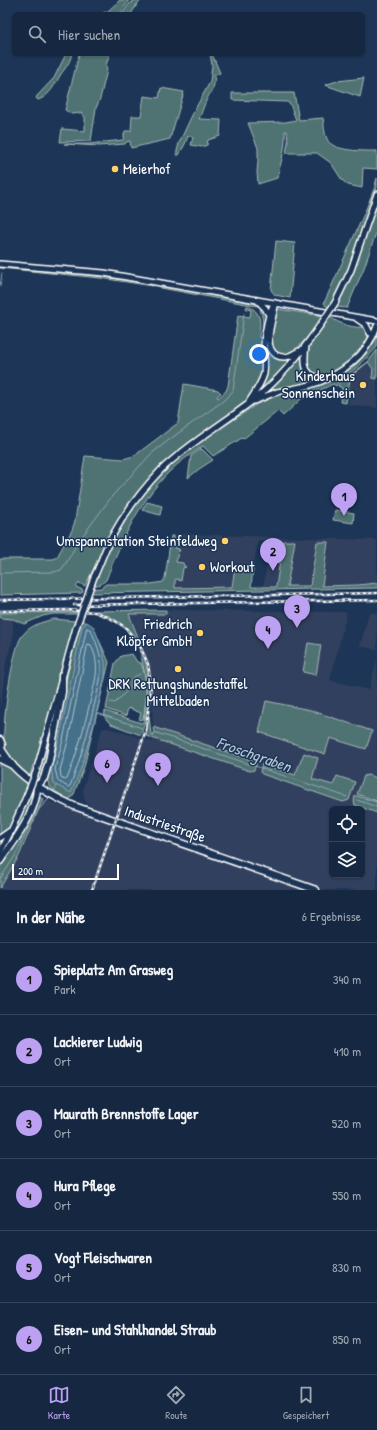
<!DOCTYPE html>
<html lang="de">
<head>
<meta charset="utf-8">
<style>
	body { margin:0; font-family:"Patrick Hand",sans-serif; background:#23344c; color:#f1f3f6 }
	.controls { position:absolute; right:12px; bottom:12px; display:grid; overflow:hidden; border-radius:6px; box-shadow:0 1px 3px #0004 }
	.controls button { width:36px; height:36px; display:grid; place-items:center; padding:0; border:0; border-bottom:1px solid #35445a; background:#162841; color:#f1f3f6; font:20px sans-serif }
	.scale { position:absolute; left:12px; bottom:10px; width:107px; box-sizing:border-box; padding-left:4px; border:2px solid #fff; border-top:0; font-size:11px; line-height:14px; white-space:nowrap; color:#fff; -webkit-text-stroke:3px #1d3557; paint-order:stroke }
	.you { position:absolute; left:259px; top:354px; width:14px; height:14px; margin:-10px; border:3px solid #fff; border-radius:50%; background:#1a73e8; box-shadow:0 0 0 6px #1a73e833 }
	.badge { display:grid; place-items:center; width:26px; height:26px; border-radius:50%; background:#bca0f2; color:#111; font-size:13px; font-weight:700 }
	.pin { position:absolute; translate:-50% -33px; filter:drop-shadow(0 1px 2px #0008) }
	.pin::after { content:''; position:absolute; top:21px; width:14px; height:12px; background:inherit; clip-path:polygon(0 0,100% 0,50% 100%) }
	.list { margin:0; padding:0; list-style:none }
	h2 { display:flex; justify-content:space-between; align-items:center; height:52px; margin:0; padding:0 16px; font-size:17px }
	h2 small { font-size:13px; font-weight:400; color:#9ea6b1 }
	.list li { display:grid; grid-template-columns:26px 1fr auto; gap:12px; align-items:center; box-sizing:border-box; height:72px; padding:0 16px; border-top:1px solid #35445a }
	.list b { display:block; font-size:15px; white-space:nowrap }
	.list p { margin:0; font-size:13px; white-space:nowrap; color:#9ea6b1 }
	.list em { font-size:13px; font-style:normal; color:#9ea6b1 }
	.icon { flex:none; width:22px; height:22px; fill:none; stroke:currentColor; stroke-width:2; stroke-linecap:round; stroke-linejoin:round }
	.map { position:relative; flex:none; width:377px; height:890px; overflow:hidden }
	.search { position:absolute; background:#162841; box-shadow:0 1px 3px #0004; left:12px; right:12px; top:12px; height:44px; display:flex; align-items:center; gap:10px; box-sizing:border-box; padding:0 14px; border-radius:6px; color:#9ea6b1; font-size:15px }
	.sheet { height:484px; background:#162841 }
	nav { display:flex; justify-content:space-around; align-items:center; box-sizing:border-box; height:56px; border-top:1px solid #35445a; background:#162841; font-size:11px; color:#9ea6b1 }
	nav a { display:grid; justify-items:center; gap:2px }
	nav .on { color:#bca0f2 }
	.map>svg:first-child { display:block }
</style>
</head>
<body>
<div class="map">
<svg width="377" height="890" viewBox="0 0 377 890">
	<rect width="100%" height="100%" fill="#1d3557"/>
	<filter id="ink" filterUnits="userSpaceOnUse"><feTurbulence type="fractalNoise" baseFrequency=".025" numOctaves="2"/><feDisplacementMap in="SourceGraphic" scale="8" xChannelSelector="R" yChannelSelector="G"/><feConvolveMatrix kernelMatrix="1 2 1 2 8 2 1 2 1" color-interpolation-filters="sRGB"/></filter>
	<g filter="url(#ink)">
		<path fill="#31415e" fill-rule="evenodd" d="M 367,362 L 373,369 L 372,378 L 377,379 L 377,408 L 348,405 L 350,394 L 350,379 L 349,378 Z
			M 178,534 L 377,540 L 377,583 L 358,585 L 322,586 L 328,543 L 318,542 L 310,586 L 287,586 L 295,541 L 283,541 L 276,587 L 263,587 L 271,541 L 258,540 L 253,569 L 235,567 L 232,587 L 170,589 Z
			M 166,610 L 347,612 L 330,680 L 369,690 L 377,659 L 377,890 L 325,890 L 221,853 L 211,848 L 170,833 L 168,835 L 97,810 L 86,803 L 83,793 L 84,785 L 102,729 L 108,728 L 153,742 L 152,684 L 149,667 L 144,649 L 129,613 L 166,614 ZM 332,809 L 362,809 L 362,875 L 332,875 Z
			M 369,613 L 377,613 L 377,650 L 360,646 Z
			M 0,618 L 13,619 L 13,639 L 6,662 L 0,711 Z
			M 43,799 L 77,812 L 135,831 L 304,890 L 0,890 L 19,856 Z"/>
		<path fill="#4f7272" stroke="#a7b8b8" d="M 120,0 L 129,0 L 120,14 L 100,14 L 108,11 Z
			M 135,0 L 140,0 L 140,2 L 138,3 L 131,14 L 122,14 L 129,4 Z
			M 66,54 L 72,54 C 69,64 67,66 61,74 C 55,84 50,96 38,100 L 36,98 L 37,96 L 54,78 Z
			M 79,54 L 110,54 L 106,65 L 107,70 L 100,99 L 96,108 L 91,141 L 60,142 L 62,129 L 85,131 L 85,117 L 81,113 L 72,114 L 65,110 Z
			M 210,54 L 212,54 L 220,73 L 214,76 C 216,85 212,90 208,97 C 204,104 202,112 199,119 L 221,120 L 220,136 L 208,140 L 207,145 L 202,147 L 191,145 L 193,137 L 188,136 L 185,144 L 179,155 L 176,155 L 179,143 L 194,111 L 210,82 L 212,65 Z
			M 364,78 L 360,97 L 325,85 L 337,81 Z
			M 161,88 L 184,92 L 170,139 L 131,148 L 130,141 L 126,142 L 125,144 L 99,146 L 64,144 L 89,144 L 123,140 L 125,131 L 131,131 L 132,116 L 141,116 L 144,96 L 159,98 Z
			M 232,93 L 294,93 L 299,120 L 323,118 C 324,124 324,133 327,139 C 332,152 365,151 377,151 L 377,169 L 363,168 L 362,188 L 348,185 L 342,180 L 331,163 L 317,153 L 286,153 L 288,142 L 287,131 L 285,131 C 286,148 281,162 277,178 L 258,184 L 257,172 L 258,161 L 258,148 L 248,123 L 286,122 L 296,120 L 290,104 L 287,102 L 232,100 Z
			M 377,178 L 377,187 C 367,218 358,250 344,280 C 340,290 334,299 329,307 L 326,306 L 324,303 L 364,214 L 374,189 Z
			M 377,201 L 377,230 L 364,268 L 347,308 L 336,307 L 358,256 Z
			M 276,241 L 295,243 L 290,298 L 275,295 L 271,290 Z
			M 0,266 L 60,271 L 155,284 L 155,285 L 153,286 L 100,278 L 0,268 Z
			M 162,285 L 257,304 L 262,307 L 161,288 L 160,287 Z
			M 247,306 C 263,311 260,325 259,338 L 261,338 C 263,325 264,322 260,309 L 264,309 L 267,316 L 262,375 L 254,392 L 243,403 L 159,470 L 108,540 L 85,586 L 79,583 L 76,587 L 83,590 L 82,593 L 0,595 L 0,559 L 53,559 L 57,557 L 72,530 L 75,521 L 85,456 L 123,459 L 134,456 L 178,423 L 184,384 L 218,390 L 221,393 L 217,396 L 218,398 L 226,391 L 228,386 L 238,315 L 250,317 L 251,310 L 246,309 Z
			M 276,309 L 277,309 L 323,316 L 321,321 L 296,350 L 287,355 L 276,353 C 267,341 273,324 276,309 Z
			M 330,317 C 339,324 355,329 366,327 C 366,330 368,333 368,336 C 365,353 322,391 308,368 C 306,364 306,355 308,350 C 314,339 323,327 330,317 Z
			M 377,332 L 377,347 L 359,366 L 339,380 L 336,386 L 333,384 L 301,399 L 283,416 L 278,411 L 243,439 L 242,438 L 213,456 L 203,446 C 191,454 179,462 169,472 C 139,502 121,541 106,580 L 101,584 L 93,586 L 112,543 L 122,525 L 133,508 L 153,483 L 181,456 L 264,399 L 273,395 L 314,386 L 358,359 L 369,347 Z
			M 267,347 L 268,347 L 272,354 L 295,356 L 278,374 L 256,395 L 261,386 Z
			M 377,350 L 377,379 L 372,378 L 373,369 L 368,362 L 349,378 L 350,379 L 346,403 L 340,402 L 342,388 L 338,386 L 340,382 L 368,362 Z
			M 304,352 L 302,360 L 303,365 L 320,380 L 261,397 Z
			M 201,449 L 203,450 L 213,460 L 199,469 L 188,478 L 191,456 Z
			M 147,502 L 162,506 L 160,515 L 142,510 Z
			M 335,510 L 354,513 L 353,523 L 333,520 Z
			M 171,536 L 173,536 L 173,539 L 177,540 L 175,548 L 179,549 L 180,551 L 178,551 L 176,562 L 183,563 L 184,566 L 186,567 L 183,568 L 181,581 L 177,579 L 175,580 L 175,588 L 232,587 L 235,567 L 253,569 L 251,587 L 276,587 L 283,541 L 295,541 L 287,586 L 310,586 L 317,542 L 328,542 L 322,586 L 358,585 L 377,583 L 377,588 L 90,593 L 91,589 L 101,588 L 106,584 L 151,584 L 163,582 L 165,578 Z
			M 166,610 L 166,614 L 129,614 L 141,645 C 129,628 116,618 96,611 Z
			M 77,612 L 77,614 L 53,614 L 43,616 L 24,624 L 13,619 L 0,618 L 0,613 Z
			M 54,619 L 75,621 L 35,766 L 33,765 L 30,776 C 22,769 10,760 5,749 C 0,735 12,648 22,636 C 30,625 42,622 54,619 Z
			M 82,620 L 93,627 L 109,662 L 84,767 L 74,794 L 70,799 L 67,799 L 51,788 L 47,780 L 68,672 L 77,636 Z
			M 308,643 L 321,645 L 316,675 L 303,672 Z
			M 140,651 L 142,651 C 152,679 150,706 141,735 L 111,724 L 111,723 C 105,720 104,717 105,711 L 141,723 L 144,721 L 147,684 Z
			M 132,654 L 137,662 L 141,663 C 148,680 147,702 143,719 L 139,720 L 141,713 L 128,708 L 126,716 L 106,709 L 115,663 L 121,656 Z
			M 61,691 L 44,777 L 38,782 L 37,781 L 39,770 Z
			M 266,701 L 310,710 L 372,731 L 366,749 L 330,738 L 325,754 L 259,732 Z
			M 149,716 L 151,735 L 154,735 L 153,727 L 257,762 L 254,770 L 250,771 L 146,736 Z
			M 304,753 L 318,758 L 312,779 L 333,785 L 337,776 L 355,782 L 349,800 L 343,802 L 262,774 L 260,772 L 262,764 L 295,775 Z
			M 0,760 L 27,782 L 27,787 L 23,800 L 18,807 L 8,830 L 0,835 Z
			M 368,775 L 377,778 L 377,801 L 357,794 L 364,776 Z
			M 34,788 L 36,794 L 21,827 L 4,854 Z
			M 355,796 L 357,796 L 377,802 L 377,813 L 355,805 L 354,801 Z
			M 39,797 L 43,799 L 19,856 L 0,888 L 0,866 L 19,836 Z"/>
		<path fill="#446f89" stroke="#8fa9b8" d="M 87,622 L 94,627 L 102,649 L 105,662 L 105,677 L 94,723 L 81,768 L 71,793 L 54,784 L 51,769 L 59,739 L 82,627 Z"/>
		<g fill="none" stroke-linecap="round" stroke-linejoin="round">
			<path stroke="#b4c5d0" stroke-width="1" d="M 87,628 L 91,630 C 95,640 100,651 101,662 C 102,676 98,690 95,702 C 88,731 81,759 70,786 L 68,787 L 58,781 L 55,769 L 63,740 Z
				M 88,644 L 91,645 C 93,650 96,656 96,662 C 98,675 93,689 90,702 C 84,728 77,754 67,779 L 65,780 L 61,777 L 60,770 L 68,741 Z"/>
			<path stroke="#8fa9b8" stroke-width="1" d="M 0,286 L 2,273
				M 0,573 L 54,572 L 61,570 L 66,563 L 78,542 L 113,495 L 152,453 L 177,434 L 223,401 L 233,391 L 244,314
				M 110,702 L 115,703 L 131,687 C 130,680 133,676 140,674
				M 97,713 L 142,728
				M 154,732 L 347,797
				M 52,793 L 57,786
				M 357,800 L 377,807
				M 0,879 L 15,856 L 34,817 L 40,808 L 50,798"/>
			<g stroke="#fff" stroke-width="8">
				<path id="secondary" d="M 0,264 L 104,273 L 377,321
					M 257,300 L 265,308 L 269,315
					M 335,303 L 351,270 L 377,194
					M 275,306 C 273,319 262,347 276,355 C 285,360 292,355 299,351
					M 356,318 L 366,325 L 370,333
					M 306,346 C 303,366 304,379 328,378
					M 254,401 C 262,398 269,395 277,392 C 288,389 300,388 310,385 C 339,377 368,355 377,326
					M 249,402 C 255,393 261,384 264,374 C 265,365 264,357 264,348 C 264,338 268,310 275,303
					M 94,577 C 100,565 104,551 111,538 C 124,514 142,490 161,470 C 188,444 221,425 251,402 C 280,380 303,351 323,321
					M 36,772 L 76,628
					M 0,838 L 10,831
					M 0,853 L 12,829 L 27,795"/>
			</g>
			<g stroke="#fff" stroke-width="9">
				<path id="primary" d="M 0,740 L 2,745 L 0,751
					M 1,749 C 5,755 9,761 14,767 C 30,784 52,796 74,806 L 316,890
					M 0,759 L 12,765
					M 37,785 L 40,783 L 44,778 L 49,761 L 62,692 L 62,675
					M 0,861 C 14,842 38,810 37,785"/>
			</g>
			<use href="#secondary" stroke="#1d3557" stroke-width="5"/>
			<use href="#primary" stroke="#1d3557" stroke-width="6"/>
			<g stroke="#fff" stroke-width="2.5">
				<path id="rail" d="M 0,600 L 377,593
					M 74,605 L 377,600
					M 0,611 L 67,610 L 95,612 L 108,617 L 117,622 L 126,628 L 141,648 L 148,664 L 151,685 L 146,730 L 92,890"/>
			</g>
			<use href="#rail" stroke="#1d3557" stroke-width="1" stroke-dasharray="3" stroke-linecap="butt"/>
			<g stroke="#fff" stroke-width="8" stroke-linecap="butt">
				<path id="secondary-bridge" d="M 323,321 L 335,303
					M 76,628 L 94,577
					M 27,795 L 36,772"/>
			</g>
			<use href="#secondary-bridge" stroke="#1d3557" stroke-width="5"/>
		</g>
	</g>
	<g fill="#ffd166" stroke="#1d3557" stroke-width="1.5">
		<circle cx="115" cy="169" r="4"/>
		<circle cx="363" cy="385" r="4"/>
		<circle cx="225" cy="541" r="4"/>
		<circle cx="202" cy="567" r="4"/>
		<circle cx="200" cy="633" r="4"/>
		<circle cx="178" cy="669" r="4"/>
	</g>
	<g text-anchor="middle" stroke-width="3" stroke-linejoin="round" paint-order="stroke">
		<g font-size="15" fill="#fff" stroke="#1d3557" text-anchor="end">
			<text x="123" y="174" text-anchor="start">Meierhof</text>
			<text x="355" y="381">Kinderhaus<tspan x="355" dy="17">Sonnenschein</tspan></text>
			<text x="217" y="546">Umspannstation Steinfeldweg</text>
			<text x="210" y="572" text-anchor="start">Workout</text>
			<text x="192" y="629">Friedrich<tspan x="192" dy="17">Klöpfer GmbH</tspan></text>
			<text x="178" y="689" text-anchor="middle">DRK Rettungshundestaffel<tspan x="178" dy="17">Mittelbaden</tspan></text>
		</g>
		<g font-size="15" fill="#fff" stroke="#1d3557">
			<text transform="translate(165 824) rotate(19)" y="5">Industriestraße</text>
		</g>
		<g font-size="16" font-style="italic" fill="#b4c5d0" stroke="#1d3557">
			<text transform="translate(254 754) rotate(19)" y="6">Froschgraben</text>
		</g>
	</g>
</svg>
<div class="controls">
<button><svg class="icon" aria-label="locate" viewBox="0 0 24 24"><circle cx="12" cy="12" r="6"/><path d="M12 2v4M12 18v4M2 12h4M18 12h4"/></svg></button>
<button><svg class="icon" aria-label="layers" viewBox="0 0 24 24"><path d="M12 4l9 5-9 5-9-5zM3 14l9 5 9-5"/></svg></button>
</div>
<div class="scale">200 m</div>
<div class="you"></div>
<div class="pin badge" style="left:344px;top:516px">1</div>
<div class="pin badge" style="left:273px;top:571px">2</div>
<div class="pin badge" style="left:297px;top:628px">3</div>
<div class="pin badge" style="left:268px;top:649px">4</div>
<div class="pin badge" style="left:158px;top:786px">5</div>
<div class="pin badge" style="left:107px;top:783px">6</div>
<div class="search"><svg class="icon" aria-label="search" viewBox="0 0 24 24"><circle cx="10" cy="10" r="6"/><path d="M15 15l6 6"/></svg>Hier suchen</div>
</div>
<section class="sheet">
<h2>In der Nähe<small>6 Ergebnisse</small></h2>
<ul class="list">
<li><span class="badge">1</span><div><b>Spieplatz Am Grasweg</b><p>Park</p></div><em>340 m</em></li>
<li><span class="badge">2</span><div><b>Lackierer Ludwig</b><p>Ort</p></div><em>410 m</em></li>
<li><span class="badge">3</span><div><b>Maurath Brennstoffe Lager</b><p>Ort</p></div><em>520 m</em></li>
<li><span class="badge">4</span><div><b>Hura Pflege</b><p>Ort</p></div><em>550 m</em></li>
<li><span class="badge">5</span><div><b>Vogt Fleischwaren</b><p>Ort</p></div><em>830 m</em></li>
<li><span class="badge">6</span><div><b>Eisen- und Stahlhandel Straub</b><p>Ort</p></div><em>850 m</em></li>
</ul>
</section>
<nav>
<a class="on"><svg class="icon" aria-label="map" viewBox="0 0 24 24"><path d="M3 6l6-2 6 2 6-2v14l-6 2-6-2-6 2zM9 4v14M15 6v14"/></svg>Karte</a>
<a><svg class="icon" aria-label="directions" viewBox="0 0 24 24"><path d="M12 3l9 9-9 9-9-9zM9 14v-3h6M13 9l2 2-2 2"/></svg>Route</a>
<a><svg class="icon" aria-label="saved" viewBox="0 0 24 24"><path d="M7 4h10v16l-5-4-5 4z"/></svg>Gespeichert</a>
</nav>
</body>
</html>
